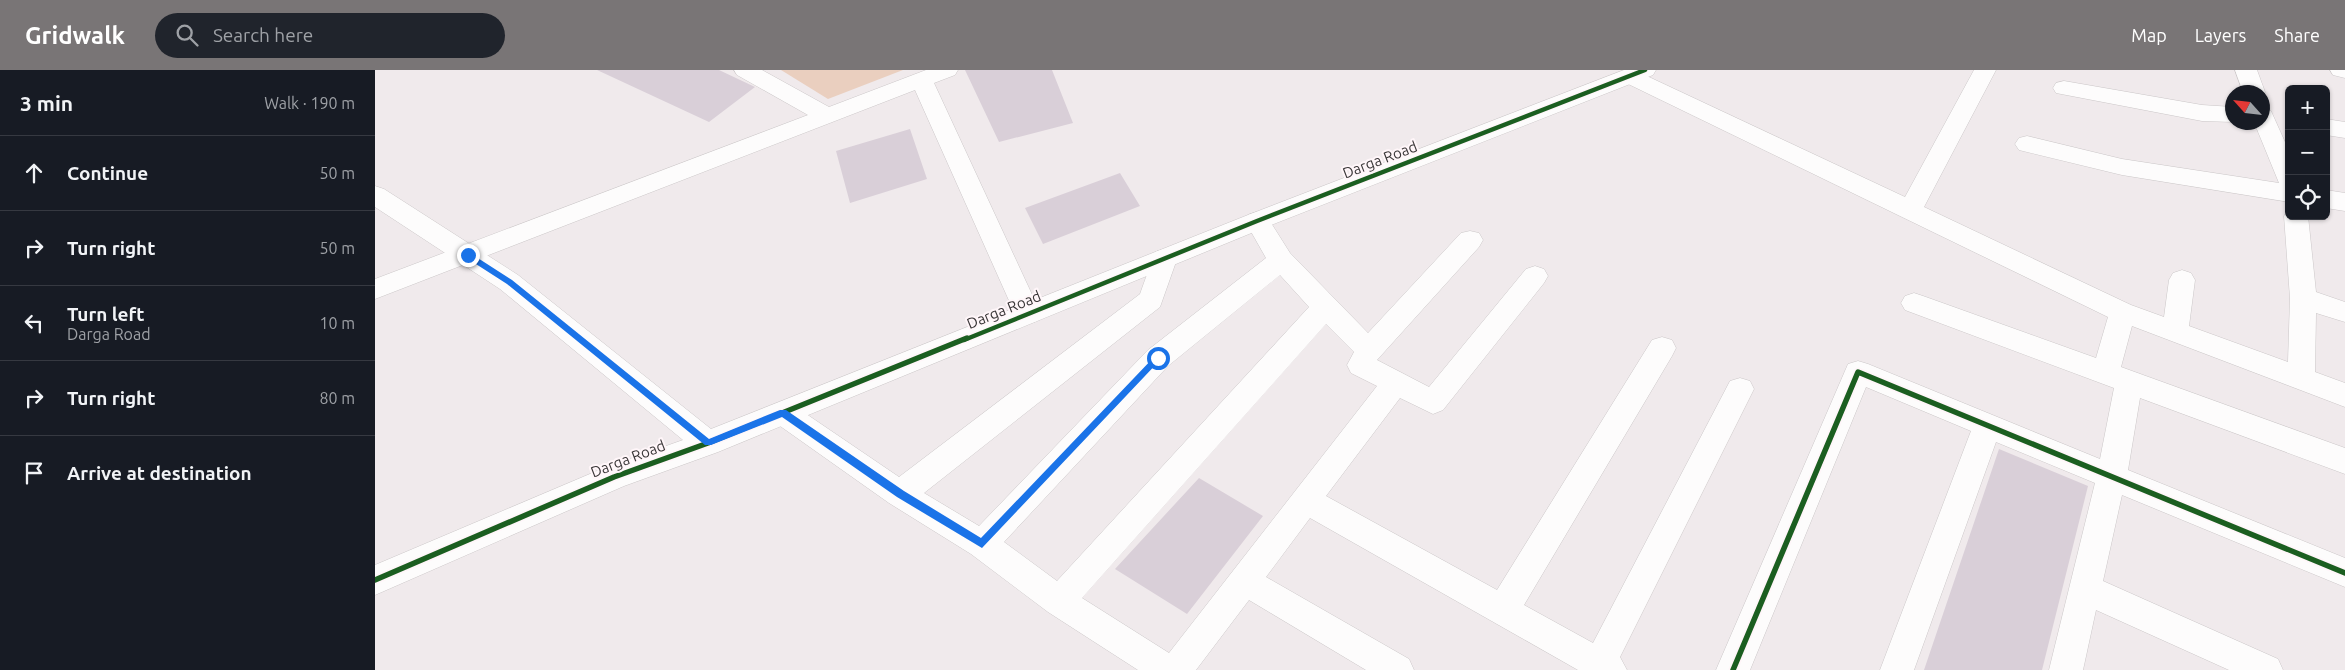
<!DOCTYPE html>
<html lang="en">
<head>
<meta charset="utf-8">
<style>
	body { margin:0; font-family:Ubuntu,sans-serif; background:#20242c; color:#f1f3f6 }
	.controls { position:absolute; right:15px; top:15px; display:grid; overflow:hidden; border-radius:8px; box-shadow:0 1px 4px #0004 }
	.controls button { width:45px; height:45px; display:grid; place-items:center; padding:0; border:0; border-bottom:1px solid #363941; background:#171b24; color:#f1f3f6; font:25px sans-serif }
	.compass { position:absolute; left:1850px; top:15px; width:45px; height:45px; border-radius:50%; background:#171b24; box-shadow:0 1px 4px #0004; rotate:297deg }
	.stop { position:absolute; width:15px; height:15px; margin:-11px; border:4px solid #1a73e8; border-radius:50%; background:#fff }
	.stop.end { background:#1a73e8; border-color:#fff; box-shadow:0 1px 5px #0008 }
	.list { margin:0; padding:0; list-style:none }
	h2 { display:flex; justify-content:space-between; align-items:center; height:65px; margin:0; padding:0 20px; font-size:21px }
	h2 small { font-size:16px; font-weight:400; color:#9ea1a6 }
	.list li { display:grid; grid-template-columns:32px 1fr auto; gap:15px; align-items:center; box-sizing:border-box; height:75px; padding:0 20px; border-top:1px solid #363941 }
	.list b { display:block; font-size:19px; white-space:nowrap }
	.list p { margin:0; font-size:16px; white-space:nowrap; color:#9ea1a6 }
	.list em { font-size:16px; font-style:normal; color:#9ea1a6 }
	.icon { flex:none; width:28px; height:28px; fill:none; stroke:currentColor; stroke-width:2; stroke-linecap:round; stroke-linejoin:round }
	.map { position:relative; flex:none; width:1970px; height:600px; overflow:hidden }
	header { display:flex; align-items:center; gap:30px; box-sizing:border-box; height:70px; padding:0 25px; background:#797576; color:#fff }
	header strong { font-size:24px }
	nav { display:flex; gap:28px; margin-inline-start:auto; font-size:18px }
	.search { width:350px; height:45px; background:#20242c; display:flex; align-items:center; gap:12px; box-sizing:border-box; padding:0 18px; border-radius:28px; color:#9ea1a6; font-size:19px }
	main { display:flex }
	aside { flex:1; background:#171b24 }
	.map>svg:first-child { display:block }
</style>
</head>
<body>
<header>
<strong>Gridwalk</strong>
<div class="search"><svg class="icon" aria-label="search" viewBox="0 0 24 24"><circle cx="10" cy="10" r="6"/><path d="M15 15l6 6"/></svg>Search here</div>
<nav><a>Map</a><a>Layers</a><a>Share</a></nav>
</header>
<main>
<aside>
<h2>3 min<small>Walk · 190 m</small></h2>
<ul class="list">
<li><svg class="icon" aria-label="ahead" viewBox="0 0 24 24"><path d="M12 20V5M6 11l6-6 6 6"/></svg><div><b>Continue</b></div><em>50 m</em></li>
<li><svg class="icon" aria-label="right" viewBox="0 0 24 24"><path d="M7 20v-9h11M14 6l5 5-5 5"/></svg><div><b>Turn right</b></div><em>50 m</em></li>
<li><svg class="icon" aria-label="left" viewBox="0 0 24 24"><path d="M17 20v-9H6M10 6l-5 5 5 5"/></svg><div><b>Turn left</b><p>Darga Road</p></div><em>10 m</em></li>
<li><svg class="icon" aria-label="right" viewBox="0 0 24 24"><path d="M7 20v-9h11M14 6l5 5-5 5"/></svg><div><b>Turn right</b></div><em>80 m</em></li>
<li><svg class="icon" aria-label="arrive" viewBox="0 0 24 24"><path d="M6 21V4h12l-3 4 3 4H6"/></svg><div><b>Arrive at destination</b></div></li>
</ul>
</aside>
<div class="map">
<svg width="1970" height="600" viewBox="0 0 1970 600">
	<rect width="100%" height="100%" fill="#f0eaec"/>
	<path fill="#eacfbf" d="M 406,0 L 528,0 L 453,29 Z"/>
	<path fill="#d9cfd8" d="M 222,0 L 344,0 L 380,17 L 334,52 Z
		M 590,0 L 677,0 L 698,53 L 624,72 Z
		M 535,59 L 552,109 L 475,133 L 461,81 Z
		M 745,103 L 765,136 L 668,174 L 650,138 Z
		M 1624,379 L 1713,416 L 1667,600 L 1549,600 Z
		M 824,408 L 888,446 L 812,544 L 740,499 Z"/>
	<g fill="none" stroke-linecap="round" stroke-linejoin="round">
		<g stroke="#cbc7c8" stroke-width="1">
			<path id="minor" d="M 359,0 L 387,0 L 454,37 L 551,0 L 583,0 L 580,5 L 559,13 L 666,244 L 662,251 L 653,254 L 644,251 L 640,244 L 540,20 L 0,229 L 0,209 L 433,45 L 362,5 Z
				M 1259,0 L 1530,127 L 1599,0 L 1621,0 L 1549,137 L 1756,235 L 1789,247 L 1794,210 L 1798,203 L 1807,200 L 1816,203 L 1820,210 L 1814,256 L 1913,292 L 1915,228 L 1909,146 L 1914,139 L 1914,146 L 1933,146 L 1941,222 L 1970,232 L 1970,252 L 1941,243 L 1940,302 L 1970,313 L 1970,337 L 1757,256 L 1746,297 L 1970,378 L 1970,404 L 1765,328 L 1753,400 L 1970,488 L 1970,517 L 1747,425 L 1728,511 L 1903,589 L 1908,600 L 1854,600 L 1721,540 L 1708,600 L 1674,600 L 1720,413 L 1621,372 L 1539,600 L 1505,600 L 1596,361 L 1491,317 L 1375,600 L 1341,600 L 1473,294 L 1483,291 L 1493,294 L 1725,389 L 1739,318 L 1530,240 L 1526,233 L 1530,226 L 1539,223 L 1548,226 L 1721,288 L 1733,247 L 1247,11 L 1244,6 L 1247,1 Z
				M 1860,0 L 1882,0 L 1890,22 L 1888,26 L 1888,22 L 1868,22 Z
				M 1955,0 L 1970,0 L 1970,8 L 1958,5 Z
				M 1689,11 L 1827,35 L 1858,37 L 1858,52 L 1827,51 L 1681,23 L 1678,18 L 1681,13 Z
				M 1888,38 L 1896,41 L 1914,81 L 1914,132 L 1747,105 L 1644,80 L 1640,74 L 1644,68 L 1652,66 L 1747,89 L 1904,113 L 1879,52 L 1888,52 Z
				M 1951,49 L 1970,52 L 1970,68 L 1951,65 Z
				M 1951,120 L 1970,123 L 1970,141 L 1951,138 Z
				M 882,142 L 891,145 L 915,183 L 993,263 L 1086,163 L 1095,161 L 1104,163 L 1108,170 L 1104,177 L 1002,290 L 1054,317 L 1151,199 L 1160,196 L 1169,199 L 1173,206 L 1169,213 L 1068,340 L 1058,344 L 1025,328 L 951,426 L 1122,520 L 1277,270 L 1287,267 L 1297,270 L 1301,278 L 1297,286 L 1149,535 L 1218,573 L 1355,311 L 1365,308 L 1375,311 L 1379,319 L 1245,587 L 1252,600 L 1203,600 L 935,448 L 891,507 L 1034,589 L 1039,600 L 991,600 L 874,530 L 821,600 L 763,600 L 673,542 L 596,484 L 514,433 L 398,351 L 394,343 L 398,335 L 408,331 L 418,335 L 524,407 L 765,224 L 780,182 L 789,179 L 798,182 L 802,189 L 785,237 L 549,423 L 604,456 L 773,280 L 891,188 L 870,151 L 873,145 ZM 905,205 L 934,237 L 682,511 L 629,472 L 793,296 ZM 951,254 L 979,282 L 972,295 L 976,303 L 1002,316 L 794,583 L 707,528 Z"/>
		</g>
		<g stroke="#cbc7c8" stroke-width="1">
			<path id="tertiary" d="M 1249,0 L 1281,0 L 1278,5 L 891,157 L 343,382 L 249,416 L 0,525 L 0,495 L 229,398 L 308,370 L 125,219 L 0,137 L 0,116 L 9,119 L 143,205 L 336,359 L 873,145 Z"/>
		</g>
		<use href="#minor" fill="#fdfcfc" fill-rule="evenodd"/>
		<use href="#tertiary" fill="#fdfcfc" fill-rule="evenodd"/>
		<g stroke="#fff6f9" stroke-width="7">
			<path id="cycleway-far1" d="M 589,270 L 882,151 L 1270,0"/>
		</g>
		<g stroke="#fff6f9" stroke-width="9">
			<path id="cycleway" d="M 0,510 L 239,407 L 333,373 L 592,268
				M 1358,600 L 1483,302 L 1970,503"/>
		</g>
		<use href="#cycleway-far1" stroke="#1b5e20" stroke-width="4.5"/>
		<use href="#cycleway" stroke="#1b5e20" stroke-width="5.5"/>
	</g>
	<path fill="#1a73e8" d="M 90,183 L 95,183 L 137,210 L 334,369 L 405,340 L 411,340 L 529,421 L 606,468 L 780,286 L 783,285 L 787,288 L 607,478 L 522,427 L 407,347 L 336,375 L 330,375 L 132,214 L 90,187 Z"/>
	<g text-anchor="middle" stroke-width="4" stroke-linejoin="round" paint-order="stroke">
		<g font-size="15" fill="#393637" stroke="#fff6f9">
			<text transform="translate(1005 90) rotate(-21)" y="5">Darga Road</text>
			<text transform="translate(629 240) rotate(-22)" y="5">Darga Road</text>
			<text transform="translate(253 389) rotate(-21)" y="5">Darga Road</text>
		</g>
	</g>
</svg>
<div class="controls">
<button>+</button>
<button>−</button>
<button><svg class="icon" aria-label="locate" viewBox="0 0 24 24"><circle cx="12" cy="12" r="6"/><path d="M12 2v4M12 18v4M2 12h4M18 12h4"/></svg></button>
</div>
<svg class="compass" viewBox="-18 -18 36 36"><path d="M0-13l5 13h-10z" fill="#e53935"/><path d="M0 13l5-13h-10z" fill="#9ea1a6"/></svg>
<div class="stop" style="left:783px;top:288px"></div>
<div class="stop end" style="left:93px;top:185px"></div>
</div>
</main>
</body>
</html>
